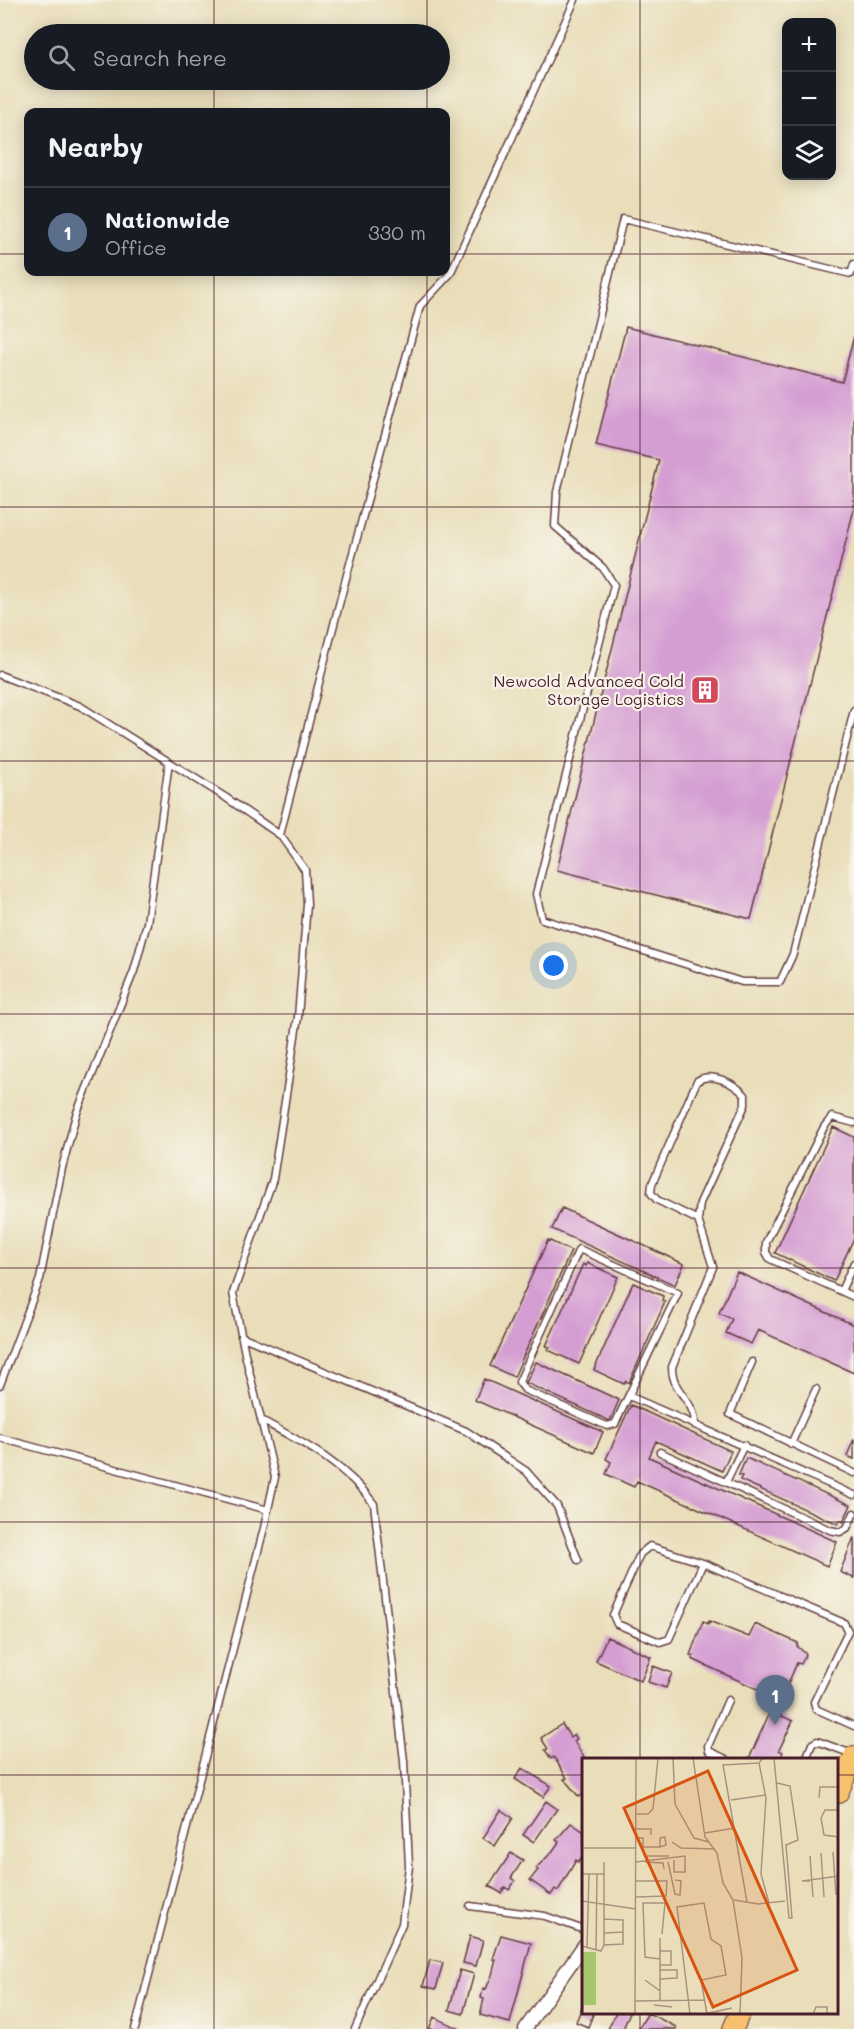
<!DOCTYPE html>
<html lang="en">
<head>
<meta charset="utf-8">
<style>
	body { margin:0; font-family:Mali,sans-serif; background:#242831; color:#f1f3f6 }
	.controls { position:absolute; right:18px; top:18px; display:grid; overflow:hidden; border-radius:12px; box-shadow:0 3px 15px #0003 }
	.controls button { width:54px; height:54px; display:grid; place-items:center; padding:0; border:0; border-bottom:2px solid #363941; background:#171b24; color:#f1f3f6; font:30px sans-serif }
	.you { position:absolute; left:554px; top:966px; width:21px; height:21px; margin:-15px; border:4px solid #fff; border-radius:50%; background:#1a73e8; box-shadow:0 0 0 9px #1a73e833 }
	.badge { display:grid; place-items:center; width:39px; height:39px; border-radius:50%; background:#0b8043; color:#fff; font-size:20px; font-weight:700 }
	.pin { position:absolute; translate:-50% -50px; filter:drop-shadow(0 2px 3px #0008) }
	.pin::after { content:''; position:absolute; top:32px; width:21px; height:18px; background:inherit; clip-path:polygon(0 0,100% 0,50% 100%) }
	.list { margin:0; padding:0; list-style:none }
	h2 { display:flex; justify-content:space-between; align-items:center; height:78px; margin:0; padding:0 24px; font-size:26px }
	h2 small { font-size:20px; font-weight:400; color:#9ea1a6 }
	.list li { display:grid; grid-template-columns:39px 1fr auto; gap:18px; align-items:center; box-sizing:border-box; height:90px; padding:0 24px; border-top:2px solid #363941 }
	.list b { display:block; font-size:22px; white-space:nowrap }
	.list p { margin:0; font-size:20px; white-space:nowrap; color:#9ea1a6 }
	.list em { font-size:20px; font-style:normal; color:#9ea1a6 }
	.icon { flex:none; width:33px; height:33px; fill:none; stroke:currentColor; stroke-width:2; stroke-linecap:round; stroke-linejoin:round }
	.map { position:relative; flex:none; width:854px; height:2029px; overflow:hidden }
	.search { position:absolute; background:#171b24; box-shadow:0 3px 15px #0003; left:24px; top:24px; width:426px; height:66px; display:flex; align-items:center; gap:15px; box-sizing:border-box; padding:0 21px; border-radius:33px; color:#9ea1a6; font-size:22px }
	.panel { position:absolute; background:#171b24; box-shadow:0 3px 15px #0003; left:24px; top:108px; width:426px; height:168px; border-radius:12px }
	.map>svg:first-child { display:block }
</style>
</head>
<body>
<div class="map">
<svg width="854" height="2029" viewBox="0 0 854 2029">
	<rect width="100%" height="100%" fill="#f7f3e8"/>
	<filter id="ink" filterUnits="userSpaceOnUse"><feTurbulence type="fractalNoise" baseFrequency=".0167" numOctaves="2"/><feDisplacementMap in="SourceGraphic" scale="12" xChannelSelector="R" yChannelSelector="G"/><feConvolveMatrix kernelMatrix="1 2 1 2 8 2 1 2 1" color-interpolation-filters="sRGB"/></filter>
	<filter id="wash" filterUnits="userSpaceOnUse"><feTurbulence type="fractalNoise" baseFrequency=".008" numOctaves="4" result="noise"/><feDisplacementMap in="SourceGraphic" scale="24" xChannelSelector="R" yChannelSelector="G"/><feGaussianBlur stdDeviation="1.35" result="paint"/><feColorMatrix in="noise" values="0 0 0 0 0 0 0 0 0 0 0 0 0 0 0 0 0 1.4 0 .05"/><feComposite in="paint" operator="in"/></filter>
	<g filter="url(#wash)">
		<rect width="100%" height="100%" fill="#e9deb9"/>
		<g id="blocks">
			<path fill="#d59ed3" d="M 626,327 L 842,382 L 854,336 L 854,509 L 751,919 L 557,870 L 659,460 L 596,445 Z
				M 833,1127 L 854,1137 L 854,1238 L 834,1281 L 775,1253 Z
				M 562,1208 L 684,1264 L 675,1285 L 552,1229 Z
				M 548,1240 L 571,1251 L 514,1377 L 490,1366 Z
				M 587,1263 L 618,1277 L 579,1364 L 548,1350 L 550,1347 L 546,1346 L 583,1264 L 586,1266 Z
				M 737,1272 L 854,1325 L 854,1373 L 758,1330 L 751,1344 L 726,1333 L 732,1319 L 719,1313 Z
				M 633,1283 L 663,1296 L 662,1301 L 665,1302 L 629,1383 L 626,1381 L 624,1384 L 594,1370 Z
				M 536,1362 L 619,1400 L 610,1421 L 526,1383 Z
				M 484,1379 L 603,1432 L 594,1453 L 475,1400 Z
				M 631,1405 L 731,1451 L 722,1471 L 656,1441 L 649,1457 L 837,1542 L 827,1566 L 637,1481 L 634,1487 L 606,1474 L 611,1462 L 606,1459 Z
				M 854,1439 L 854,1459 L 847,1456 Z
				M 746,1458 L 851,1505 L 843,1522 L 840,1520 L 838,1524 L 740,1480 L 742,1476 L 739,1475 Z
				M 854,1537 L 854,1578 L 840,1572 Z
				M 703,1621 L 708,1624 L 709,1621 L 749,1637 L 755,1624 L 798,1643 L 797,1646 L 806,1654 L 801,1664 L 797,1663 L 781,1700 L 692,1659 L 693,1656 L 690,1655 Z
				M 607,1637 L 651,1657 L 641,1681 L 596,1661 Z
				M 653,1666 L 672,1673 L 666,1688 L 648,1682 Z
				M 773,1712 L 793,1721 L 779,1750 L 783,1752 L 780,1759 L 749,1759 L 769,1714 Z
				M 562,1724 L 570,1737 L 574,1734 L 577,1739 L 574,1741 L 585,1759 L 584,1794 L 579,1797 L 564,1779 L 567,1778 L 554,1757 L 551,1759 L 545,1750 L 548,1749 L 541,1738 Z
				M 522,1768 L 551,1786 L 543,1797 L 515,1779 Z
				M 546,1801 L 557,1809 L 534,1842 L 523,1835 Z
				M 501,1810 L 513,1818 L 495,1846 L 483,1838 Z
				M 571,1823 L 584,1832 L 584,1854 L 578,1862 L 576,1860 L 558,1891 L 555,1889 L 551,1895 L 530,1880 L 538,1870 L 536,1868 L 552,1852 L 559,1842 L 556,1840 Z
				M 511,1853 L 523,1860 L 511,1878 L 515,1881 L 509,1890 L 505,1887 L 501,1893 L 489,1886 Z
				M 501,1935 L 531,1943 L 510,2023 L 480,2015 L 484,1999 L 481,1998 L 483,1988 L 486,1989 L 492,1975 L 496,1960 L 493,1959 Z
				M 470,1936 L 483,1940 L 476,1966 L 463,1963 Z
				M 430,1960 L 443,1963 L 436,1989 L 423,1986 Z
				M 460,1970 L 474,1974 L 463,2014 L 449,2010 Z
				M 584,2002 L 584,2012 L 594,2012 L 588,2027 L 576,2022 Z
				M 616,2012 L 630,2012 L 623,2029 L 608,2029 Z
				M 648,2013 L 676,2027 L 676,2029 L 638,2029 Z
				M 434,2017 L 460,2029 L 429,2029 Z"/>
		</g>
	</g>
	<g filter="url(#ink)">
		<use href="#blocks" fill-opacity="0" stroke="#623c40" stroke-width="1.5"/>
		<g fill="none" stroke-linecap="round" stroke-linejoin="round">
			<g stroke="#623c40" stroke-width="9">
				<path id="lane" d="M 854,264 L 851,274 L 623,219 L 557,492 L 555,526 L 603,568 L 614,585 L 536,894 L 542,919 L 742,982 L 780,982 L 793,954 L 854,710
					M 0,675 L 80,706 L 225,797 L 280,835 L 305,870 L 307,904 L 298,1017 L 273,1179 L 233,1293 L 245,1354 L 275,1477 L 264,1528 L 135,2029
					M 280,835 L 342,593 L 420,306 L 450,274 L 575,0
					M 854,1123 L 832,1117 L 824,1127 L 766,1242 L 766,1252 L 770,1259 L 854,1297
					M 579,1249 L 678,1293 L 615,1424 L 607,1426 L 525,1390 L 519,1382 Z
					M 841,1291 L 854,1263
					M 241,1336 L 466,1431 L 526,1471 L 557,1506 L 578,1560
					M 752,1362 L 730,1414 L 854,1473
					M 0,1385 L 40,1279 L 62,1168 L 76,1115 L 134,971 L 147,923 L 169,762
					M 629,1396 L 854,1495
					M 263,1421 C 304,1443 346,1465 374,1504 L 404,1761 L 409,1866 L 402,1924 L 355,2029
					M 695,1423 C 694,1399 672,1393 672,1367 L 713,1267 L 698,1220 L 700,1203 L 745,1105 L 745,1095 C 734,1083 711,1071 697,1081 L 652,1184 L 651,1193 L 657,1200 L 698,1220
					M 0,1438 L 268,1510
					M 791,1444 L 816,1389
					M 660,1452 L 830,1530 L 840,1532 L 847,1528 L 854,1513
					M 726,1482 L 744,1445
					M 703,1563 L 650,1546 L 640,1554 L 613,1615 L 617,1624 L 660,1642 L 669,1639 L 703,1563 L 844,1623 L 848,1631 L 814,1702 L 816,1709 L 854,1726
					M 726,1759 L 709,1751 L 708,1746 L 728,1700
					M 806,1759 L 812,1744 L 817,1741 L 852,1754
					M 470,1906 L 545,1916 L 584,1930"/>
			</g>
			<g stroke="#623c40" stroke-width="15">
				<path id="street" d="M 525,2029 L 584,1945"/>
			</g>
			<g stroke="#623c40" stroke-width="22">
				<path id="primary" d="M 838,1793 L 854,1756
					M 733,2029 L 740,2012"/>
			</g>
			<use href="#lane" stroke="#fff" stroke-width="6"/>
			<use href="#street" stroke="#fff" stroke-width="12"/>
			<use href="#primary" stroke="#f7c06c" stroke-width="20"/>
		</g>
	</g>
	<path fill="none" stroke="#4a1f2b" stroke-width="1.5" stroke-opacity="0.55" d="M 214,0 L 214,34M 427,0 L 427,34M 640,0 L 640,1759M 214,80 L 214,112M 427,80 L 427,112M 0,254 L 28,254M 446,254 L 854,254M 214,272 L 214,2029M 427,272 L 427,2029M 0,507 L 854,507M 0,761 L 854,761M 0,1014 L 854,1014M 0,1268 L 854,1268M 0,1522 L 854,1522M 0,1775 L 584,1775M 838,1775 L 854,1775M 640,2012 L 640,2029"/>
	<defs>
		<g id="building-square" transform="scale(1.5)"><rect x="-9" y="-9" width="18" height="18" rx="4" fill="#d1495b" stroke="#f7f3e8"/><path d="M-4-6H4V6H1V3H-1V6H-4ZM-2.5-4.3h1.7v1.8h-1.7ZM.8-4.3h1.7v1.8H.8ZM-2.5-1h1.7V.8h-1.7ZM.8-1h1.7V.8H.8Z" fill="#fff"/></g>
	</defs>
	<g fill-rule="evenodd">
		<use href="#building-square" x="705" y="690"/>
	</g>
	<g text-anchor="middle" stroke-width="4.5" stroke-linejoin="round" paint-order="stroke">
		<g font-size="16" fill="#4a1f2b" stroke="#f7f3e8" text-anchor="end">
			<text x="684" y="687">Newcold Advanced Cold<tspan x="684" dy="18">Storage Logistics</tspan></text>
		</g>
	</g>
	<g transform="translate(582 1758)">
		<rect width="256" height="256" fill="#e9deb9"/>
		<path d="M 0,194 L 14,194 L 14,247 L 2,247 L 1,256 Z" fill="#a6c66e"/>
		<path fill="none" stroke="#a99280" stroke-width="1.5" d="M 91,0 L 93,46 L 112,80 L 127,84M 111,0 L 123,79 L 135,95 L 141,125 L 151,142 L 160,200 L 158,256M 192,0 L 207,160 L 210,160 L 204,87 L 216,82 L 208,28 L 195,25M 177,5 L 184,40 L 179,116 L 187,145M 237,40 L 238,29 L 257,29M 149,42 L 183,37M 257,52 L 243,52 L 239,60 L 242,77 L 257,79M 54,56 L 66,56 L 71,51 L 76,0M 54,71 L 69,71 L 69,77M 123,75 L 153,70M 54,80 L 61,80 L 61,89 L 78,89 L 78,80 L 83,79 L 84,87 L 78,89M 90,84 L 99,90 L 133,91M 0,90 L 54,90M 251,94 L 254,137M 239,95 L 242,139M 228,98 L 231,139M 65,102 L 65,98 L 87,98M 54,104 L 103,98 L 103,114 L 92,114 L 92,102M 63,104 L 81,105 L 82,111M 86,104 L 93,136 L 98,137 L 99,123 L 93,122M 0,116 L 22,116M 228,123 L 220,123 L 257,118M 54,139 L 84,138 L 85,123 L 54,123M 152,142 L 176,146 L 203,143M 0,143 L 54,151M 165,144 L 141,7 L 177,5 L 181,0M 22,175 L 41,174M 22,187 L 22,104M 0,188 L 19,193 L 22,187 L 41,186 L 41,162 L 22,161M 5,190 L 7,116M 14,192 L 15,116M 78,193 L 89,193 L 89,207 L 78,207M 78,201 L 63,199 L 61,145 L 83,145 L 80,176M 78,212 L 95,212 L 95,220 L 78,221M 63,222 L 78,233M 53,243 L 123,242M 78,243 L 78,180M 72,247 L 90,249M 53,256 L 54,0M 108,256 L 95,149 L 122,145 L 129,181 L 139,188 L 144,217 L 119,222 L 125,256M 122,256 L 150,250M 231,256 L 234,249 L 245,249 L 245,256"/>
		<path fill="#d8530f" fill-opacity="0.15" stroke="#d8530f" stroke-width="3" d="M 126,13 L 215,212 L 131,249 L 42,50 Z"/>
		<rect width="256" height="256" fill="none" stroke="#4a1f2b" stroke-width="3"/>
	</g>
</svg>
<div class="controls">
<button>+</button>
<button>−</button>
<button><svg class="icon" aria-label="layers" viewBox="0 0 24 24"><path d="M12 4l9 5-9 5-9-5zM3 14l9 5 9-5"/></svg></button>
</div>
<div class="you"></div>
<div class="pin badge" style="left:775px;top:1725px;background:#5c6f8a">1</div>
<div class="search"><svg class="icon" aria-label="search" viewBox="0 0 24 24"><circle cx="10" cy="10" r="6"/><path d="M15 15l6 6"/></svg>Search here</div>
<section class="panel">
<h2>Nearby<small></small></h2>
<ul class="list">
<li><span class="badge" style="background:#5c6f8a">1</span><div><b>Nationwide</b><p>Office</p></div><em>330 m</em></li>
</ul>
</section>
</div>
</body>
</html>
